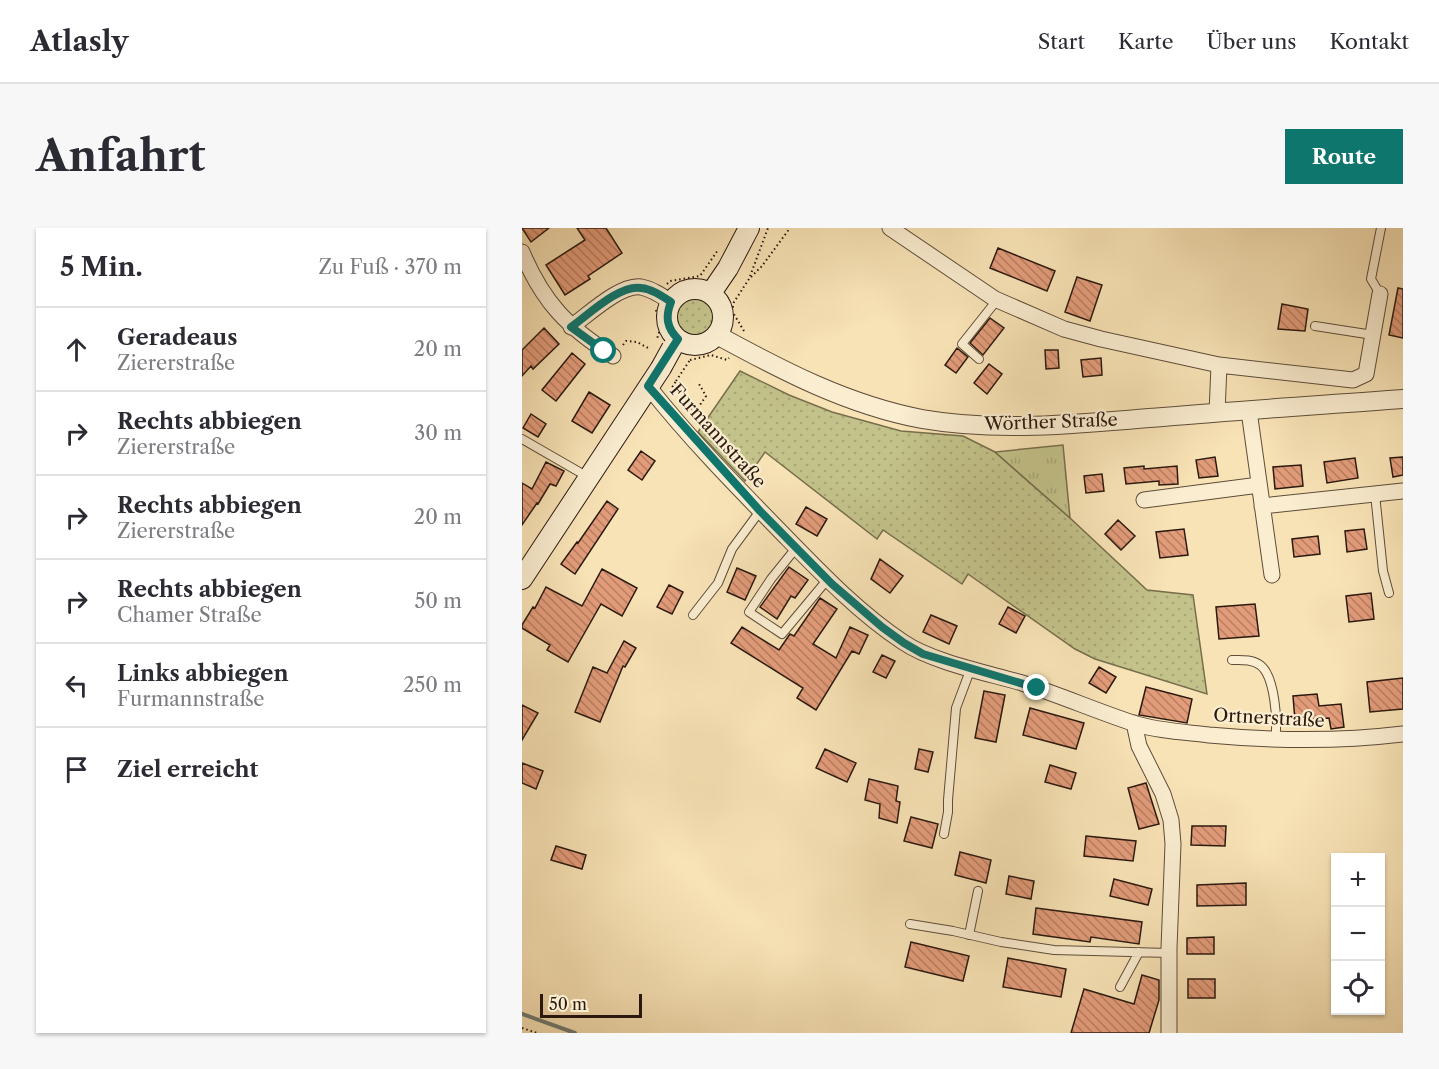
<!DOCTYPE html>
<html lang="de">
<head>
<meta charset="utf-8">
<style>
	body { margin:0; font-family:"Libre Caslon Text",serif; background:#f7f7f7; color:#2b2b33 }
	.controls { position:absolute; right:18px; bottom:18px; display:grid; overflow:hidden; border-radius:0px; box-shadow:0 2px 4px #0004 }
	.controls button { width:54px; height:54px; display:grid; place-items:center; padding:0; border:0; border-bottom:2px solid #e1e1e2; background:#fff; color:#2b2b33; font:30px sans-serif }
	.scale { position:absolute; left:18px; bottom:15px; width:102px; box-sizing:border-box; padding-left:6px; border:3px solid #2b190f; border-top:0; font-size:16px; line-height:21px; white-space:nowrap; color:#2b190f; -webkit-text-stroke:4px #faedd0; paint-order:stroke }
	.stop { position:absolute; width:18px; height:18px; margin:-14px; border:4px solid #0f766e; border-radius:50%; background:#fff }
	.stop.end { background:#0f766e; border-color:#fff; box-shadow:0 2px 6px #0008 }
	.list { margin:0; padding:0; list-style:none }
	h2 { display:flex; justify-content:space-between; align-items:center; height:78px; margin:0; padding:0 24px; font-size:26px }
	h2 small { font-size:20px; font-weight:400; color:#7c7c81 }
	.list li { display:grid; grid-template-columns:39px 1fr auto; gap:18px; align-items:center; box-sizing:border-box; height:84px; padding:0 24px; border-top:2px solid #e1e1e2 }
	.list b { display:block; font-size:22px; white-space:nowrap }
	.list p { margin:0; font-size:20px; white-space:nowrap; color:#7c7c81 }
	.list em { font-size:20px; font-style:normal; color:#7c7c81 }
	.icon { flex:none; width:33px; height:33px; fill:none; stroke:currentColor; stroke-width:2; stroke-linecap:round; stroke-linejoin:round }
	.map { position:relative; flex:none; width:881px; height:805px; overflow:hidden; border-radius:0px }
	header { display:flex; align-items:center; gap:36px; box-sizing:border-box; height:84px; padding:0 30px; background:#fff; border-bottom:2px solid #e1e1e2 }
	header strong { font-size:28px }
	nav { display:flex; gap:33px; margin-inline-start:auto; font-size:21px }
	.intro { display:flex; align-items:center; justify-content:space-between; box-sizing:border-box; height:144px; padding:0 36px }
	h1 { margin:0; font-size:42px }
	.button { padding:15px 27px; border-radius:0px; background:#0f766e; color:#fff; font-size:21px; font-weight:700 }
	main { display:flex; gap:36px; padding:0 36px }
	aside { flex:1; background:#fff; border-radius:0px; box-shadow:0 2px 4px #0004 }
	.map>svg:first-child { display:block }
</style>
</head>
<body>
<header>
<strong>Atlasly</strong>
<nav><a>Start</a><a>Karte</a><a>Über uns</a><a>Kontakt</a></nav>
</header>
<div class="intro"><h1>Anfahrt</h1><a class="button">Route</a></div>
<main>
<aside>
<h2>5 Min.<small>Zu Fuß · 370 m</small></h2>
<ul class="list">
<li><svg class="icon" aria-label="ahead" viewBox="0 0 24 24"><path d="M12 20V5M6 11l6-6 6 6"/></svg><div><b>Geradeaus</b><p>Ziererstraße</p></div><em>20 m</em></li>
<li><svg class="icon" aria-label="right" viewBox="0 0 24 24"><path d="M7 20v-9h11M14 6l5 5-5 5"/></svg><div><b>Rechts abbiegen</b><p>Ziererstraße</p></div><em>30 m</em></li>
<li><svg class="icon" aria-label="right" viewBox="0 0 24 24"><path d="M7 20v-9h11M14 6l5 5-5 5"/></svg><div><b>Rechts abbiegen</b><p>Ziererstraße</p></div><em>20 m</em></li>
<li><svg class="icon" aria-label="right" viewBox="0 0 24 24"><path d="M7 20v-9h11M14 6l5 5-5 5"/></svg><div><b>Rechts abbiegen</b><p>Chamer Straße</p></div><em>50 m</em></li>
<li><svg class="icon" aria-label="left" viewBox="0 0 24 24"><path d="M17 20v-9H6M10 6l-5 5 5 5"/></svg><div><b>Links abbiegen</b><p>Furmannstraße</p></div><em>250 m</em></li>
<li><svg class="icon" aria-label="arrive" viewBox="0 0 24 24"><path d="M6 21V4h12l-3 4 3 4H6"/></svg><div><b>Ziel erreicht</b></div></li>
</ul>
</aside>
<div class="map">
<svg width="881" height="805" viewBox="0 0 881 805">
	<defs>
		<pattern id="grass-dots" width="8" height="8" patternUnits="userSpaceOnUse" patternTransform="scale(1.5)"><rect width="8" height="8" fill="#c3c28a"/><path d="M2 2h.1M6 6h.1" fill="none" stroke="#a8a676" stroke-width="1.8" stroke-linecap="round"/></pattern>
		<pattern id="park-tufts" width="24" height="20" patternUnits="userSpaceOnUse" patternTransform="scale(1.5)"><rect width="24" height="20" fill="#c3c28a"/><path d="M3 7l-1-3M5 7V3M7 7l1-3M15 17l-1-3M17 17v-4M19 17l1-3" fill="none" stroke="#a8a676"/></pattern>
		<pattern id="building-back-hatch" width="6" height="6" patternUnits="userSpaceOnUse" patternTransform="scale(1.5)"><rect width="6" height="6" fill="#e39c7a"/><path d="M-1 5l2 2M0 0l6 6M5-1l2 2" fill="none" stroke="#b87e62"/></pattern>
	</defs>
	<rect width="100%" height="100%" fill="#f8e3b6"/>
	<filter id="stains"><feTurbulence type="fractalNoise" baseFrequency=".00333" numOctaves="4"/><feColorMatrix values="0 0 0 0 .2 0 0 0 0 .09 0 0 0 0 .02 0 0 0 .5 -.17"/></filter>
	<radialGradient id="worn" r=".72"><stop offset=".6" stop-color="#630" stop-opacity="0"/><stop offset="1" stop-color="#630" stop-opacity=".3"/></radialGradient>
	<path fill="url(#grass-dots)" stroke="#776e4c" stroke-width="1.5" d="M154 90a20 20 0 1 1 40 0a20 20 0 1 1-40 0Z
		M 218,143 L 267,167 L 310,184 L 379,203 L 441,208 L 473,224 L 548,290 L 625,362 L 671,367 L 685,466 L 573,431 L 553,421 L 446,346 L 440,356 L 361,302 L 355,311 L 243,224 L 223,253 L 176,204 Z"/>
	<path fill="url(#park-tufts)" stroke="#776e4c" stroke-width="1.5" d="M 541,217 L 548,290 L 473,224 Z"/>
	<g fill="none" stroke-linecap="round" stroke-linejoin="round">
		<path stroke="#707b72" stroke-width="4" d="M 0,786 L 53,805"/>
	</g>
	<path fill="url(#building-back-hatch)" stroke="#2b190f" stroke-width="1.5" d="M 0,0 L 27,0 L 9,14 Z
		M 55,0 L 84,0 L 100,25 L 66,48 L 68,51 L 43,67 L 24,37 L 63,12 Z
		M 476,20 L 533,43 L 525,63 L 468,40 Z
		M 555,49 L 580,57 L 568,93 L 543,84 Z
		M 876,60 L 881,61 L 881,110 L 867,107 Z
		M 760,76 L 786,81 L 783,103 L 756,101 Z
		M 468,90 L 482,100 L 461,127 L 448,115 Z
		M 22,100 L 37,116 L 11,141 L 9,138 L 0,148 L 0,122 Z
		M 435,120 L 446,129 L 434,145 L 423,137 Z
		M 523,122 L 536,122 L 537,140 L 524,141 Z
		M 50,125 L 63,136 L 34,173 L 20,162 Z
		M 579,130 L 580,147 L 561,149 L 559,132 Z
		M 467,136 L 480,146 L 465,166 L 452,155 Z
		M 67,164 L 88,177 L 70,205 L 50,193 Z
		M 9,186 L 24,196 L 16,209 L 1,200 Z
		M 119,223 L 133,233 L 120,252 L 106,242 Z
		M 693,229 L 696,248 L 677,250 L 674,232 Z
		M 881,229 L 881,247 L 871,249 L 868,230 Z
		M 833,230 L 836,250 L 805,255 L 802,234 Z
		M 24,234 L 42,243 L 34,258 L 28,256 L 16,276 L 15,275 L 0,297 L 0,255 L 10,261 Z
		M 779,237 L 781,258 L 753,261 L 751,239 Z
		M 622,238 L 622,241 L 655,238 L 656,256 L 637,257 L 637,253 L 604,256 L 602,240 Z
		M 580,246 L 582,263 L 564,265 L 562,248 Z
		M 85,273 L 96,281 L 53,346 L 39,336 L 55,314 L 56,315 Z
		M 284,279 L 305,291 L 295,308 L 274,296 Z
		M 596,292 L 613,308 L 599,322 L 583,306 Z
		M 662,301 L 666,327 L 638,330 L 634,304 Z
		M 842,301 L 845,321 L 825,324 L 823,303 Z
		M 796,308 L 798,326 L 772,329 L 770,311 Z
		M 358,331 L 381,348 L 368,365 L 349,351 Z
		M 267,339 L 286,352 L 273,370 L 269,368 L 255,391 L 238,379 Z
		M 215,340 L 234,348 L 223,372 L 205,364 Z
		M 80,341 L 115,360 L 100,388 L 79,376 L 46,434 L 25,422 L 28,417 L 0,400 L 0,397 L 11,379 L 13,380 L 24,359 L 60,378 Z
		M 147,357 L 161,364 L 150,386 L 135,379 Z
		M 849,365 L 852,391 L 827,394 L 824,368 Z
		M 298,370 L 315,381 L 291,416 L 314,430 L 328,399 L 346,407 L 337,426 L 330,423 L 294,482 L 275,470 L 281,460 L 209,415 L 220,399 L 257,422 L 268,406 L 272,408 Z
		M 733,376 L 737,408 L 697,411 L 694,379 Z
		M 486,379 L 503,388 L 494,405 L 477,396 Z
		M 409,387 L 435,398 L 427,416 L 401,404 Z
		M 102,413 L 114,420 L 103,439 L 101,438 L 78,494 L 53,484 L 71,439 L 85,445 Z
		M 360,427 L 373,433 L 364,450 L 351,444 Z
		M 577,439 L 594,449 L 584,465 L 567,455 Z
		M 881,450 L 881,481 L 848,484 L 845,454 Z
		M 624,459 L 670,471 L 665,495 L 617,487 Z
		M 462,463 L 483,467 L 474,514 L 453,510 Z
		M 795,466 L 797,478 L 819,476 L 822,499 L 809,501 L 807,490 L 773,493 L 771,468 Z
		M 0,477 L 16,485 L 0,512 Z
		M 508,480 L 562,495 L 554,521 L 501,507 Z
		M 303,521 L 334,535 L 325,554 L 294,540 Z
		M 397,521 L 411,524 L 406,544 L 393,541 Z
		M 0,535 L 21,543 L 14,561 L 0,555 Z
		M 528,537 L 554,545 L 549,561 L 523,554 Z
		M 347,551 L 376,558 L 374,573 L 378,574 L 375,595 L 357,590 L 358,576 L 343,572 Z
		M 624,555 L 637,596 L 617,601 L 606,560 Z
		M 389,589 L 416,596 L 410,620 L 382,613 Z
		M 670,598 L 704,598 L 703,618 L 669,617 Z
		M 564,608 L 614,613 L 611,633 L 562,628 Z
		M 34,618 L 64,627 L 60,641 L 29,632 Z
		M 438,624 L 469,632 L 464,655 L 433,647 Z
		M 487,648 L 512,653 L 509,671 L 484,666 Z
		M 592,651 L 630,661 L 626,677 L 588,668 Z
		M 724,655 L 724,677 L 675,678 L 675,657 Z
		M 514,680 L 620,694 L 617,716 L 569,709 L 568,714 L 511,706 Z
		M 692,709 L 692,726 L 665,726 L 665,710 Z
		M 389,714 L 447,728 L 441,753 L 383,739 Z
		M 486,730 L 544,741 L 539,769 L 481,759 Z
		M 620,747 L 637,752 L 637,772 L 627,805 L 549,805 L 562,761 L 612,776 Z
		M 666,751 L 693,751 L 693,770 L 666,770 Z"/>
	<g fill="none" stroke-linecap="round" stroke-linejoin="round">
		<g stroke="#5e4c39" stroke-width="10">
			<path id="service" d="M 858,66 L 849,51 L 859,0
				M 793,98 L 851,107
				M 457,131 L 440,116 L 475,72
				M 0,211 L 66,249
				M 853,266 L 861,343 L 867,365
				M 274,320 L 249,351 L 227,384 L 260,406 L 305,352
				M 171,387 L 196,355 L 210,321 L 238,283
				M 710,432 C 719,432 730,431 738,437 C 753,448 756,494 753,511
				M 422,606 L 426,584 L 426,572 L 434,480 L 449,440
				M 388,696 L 431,703 L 479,714 L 532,722 L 647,725
				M 447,707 L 456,663
				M 598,759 L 617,724"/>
		</g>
		<g stroke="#5e4c39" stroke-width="17">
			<path id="minor" d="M 368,0 L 473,71 L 542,101 L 579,111 L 697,137 L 831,152 L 844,146 L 858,66
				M 0,24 C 21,74 45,99 91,128
				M 49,99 C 66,87 98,56 119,59 C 130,61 140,68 149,74
				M 126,158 C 167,210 214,258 260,305 C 298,344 336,384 381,414 C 410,434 466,445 500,455 C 538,467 574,483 611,495 C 636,503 662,504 687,507 C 753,513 815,514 881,506
				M 727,183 L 750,347
				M 695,185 L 697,137
				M 622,272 L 737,257
				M 740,278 L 881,263
				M 612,495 L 617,518 L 641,566 L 649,592 L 651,616 L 647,720 L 647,805"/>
		</g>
		<g stroke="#5e4c39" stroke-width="20">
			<path id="tertiary" d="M 195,107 C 261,143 326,177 400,191 C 480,205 561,195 641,189 C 721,182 801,177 881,171"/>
		</g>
		<g stroke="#2b190f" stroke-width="22">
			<path id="secondary" d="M145 89a28 28 0 1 1 56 0a28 28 0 1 1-56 0Z
				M 189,65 L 206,40 L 227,0
				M 0,351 L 139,140"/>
		</g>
		<path stroke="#2b190f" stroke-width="2" stroke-dasharray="1.5 3" stroke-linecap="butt" d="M 229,49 L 240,38 L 268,0
			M 145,56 L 148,53 L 178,48 L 196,22
			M 134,82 L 138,101 L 135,111
			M 222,103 L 210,83 L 212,74 L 227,51 L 246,0
			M 101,117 L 104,113 L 115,114 L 126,120
			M 168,132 L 189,127 L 205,132 L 207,130
			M 148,163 L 154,153
			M 161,176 L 174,183 L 184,168 L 177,156
			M 0,800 L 15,805"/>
		<use href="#service" stroke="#faedd0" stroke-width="8"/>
		<use href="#minor" stroke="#faedd0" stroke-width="15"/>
		<use href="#tertiary" stroke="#faedd0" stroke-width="18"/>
		<use href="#secondary" stroke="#faedd0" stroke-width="20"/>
		<g stroke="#2b190f" stroke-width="22" stroke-linecap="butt">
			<path id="secondary-bridge" d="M 139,140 L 150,120"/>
		</g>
		<path stroke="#2b190f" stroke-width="2" stroke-dasharray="1.5 3" stroke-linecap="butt" d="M 154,153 L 168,132"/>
		<use href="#secondary-bridge" stroke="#faedd0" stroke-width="20"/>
	</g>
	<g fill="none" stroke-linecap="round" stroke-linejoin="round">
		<path stroke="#0f766e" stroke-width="8" d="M 82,123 L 49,99 C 66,87 98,56 119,60 C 130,61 140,68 149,74 C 143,89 145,100 156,111 L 126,158 L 238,283 L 310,356 L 360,399 L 382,415 L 401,426 L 515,460"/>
	</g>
	<g text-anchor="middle" stroke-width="4.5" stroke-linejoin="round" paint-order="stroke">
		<g font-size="18" fill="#2b190f" stroke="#faedd0">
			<text transform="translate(529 194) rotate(-2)" y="6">Wörther Straße</text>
			<text transform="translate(196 208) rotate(48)" y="6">Furmannstraße</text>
			<text transform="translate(747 490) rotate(3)" y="6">Ortnerstraße</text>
		</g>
	</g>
	<rect width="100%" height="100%" filter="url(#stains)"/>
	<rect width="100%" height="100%" fill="url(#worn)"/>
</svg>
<div class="controls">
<button>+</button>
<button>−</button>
<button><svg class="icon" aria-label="locate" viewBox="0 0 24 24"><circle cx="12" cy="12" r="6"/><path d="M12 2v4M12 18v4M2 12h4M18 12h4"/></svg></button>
</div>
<div class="scale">50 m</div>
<div class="stop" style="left:82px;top:123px"></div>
<div class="stop end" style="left:515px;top:460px"></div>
</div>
</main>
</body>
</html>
